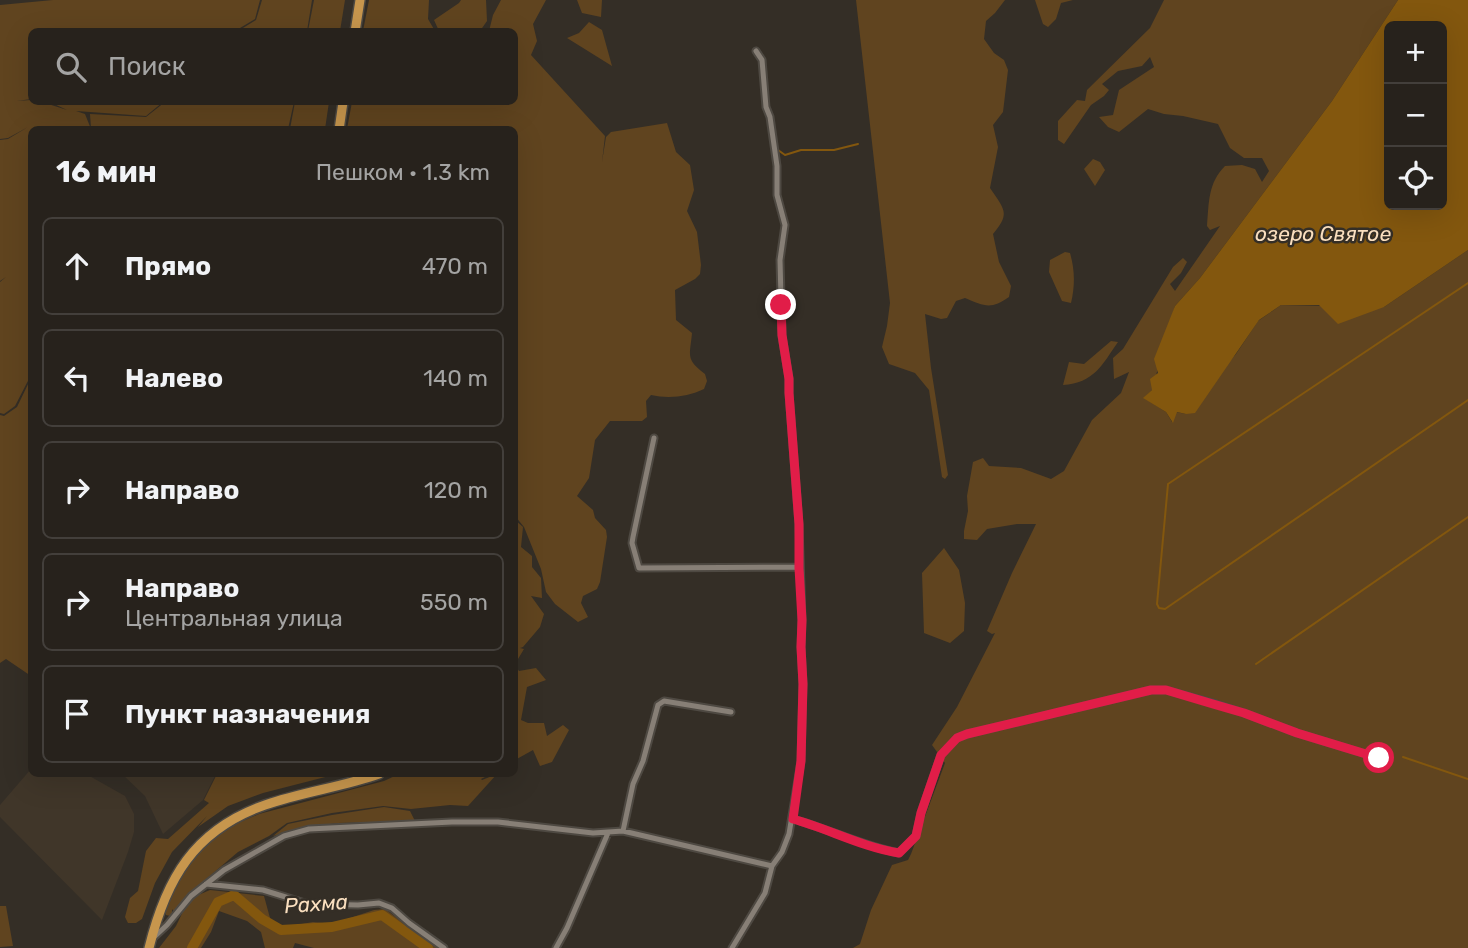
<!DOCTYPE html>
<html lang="ru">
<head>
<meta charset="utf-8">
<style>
	body { margin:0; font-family:Rubik,sans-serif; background:#2f2a25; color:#f1f3f6 }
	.controls { position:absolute; right:21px; top:21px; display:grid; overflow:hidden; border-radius:10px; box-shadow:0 7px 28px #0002 }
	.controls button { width:63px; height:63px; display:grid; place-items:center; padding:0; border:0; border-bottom:2px solid #433f3b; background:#27221c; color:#f1f3f6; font:35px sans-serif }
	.stop { position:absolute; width:21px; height:21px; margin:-16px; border:5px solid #e11d48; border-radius:50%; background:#fff }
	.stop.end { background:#e11d48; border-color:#fff; box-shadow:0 2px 7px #0008 }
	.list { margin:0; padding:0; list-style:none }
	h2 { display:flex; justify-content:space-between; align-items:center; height:91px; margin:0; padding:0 28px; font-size:30px }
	h2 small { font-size:23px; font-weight:400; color:#a4a4a3 }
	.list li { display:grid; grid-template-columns:46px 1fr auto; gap:21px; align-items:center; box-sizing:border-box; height:98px; margin:0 14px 14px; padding:0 14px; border:2px solid #433f3b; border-radius:10px }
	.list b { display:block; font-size:26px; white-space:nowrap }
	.list p { margin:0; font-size:23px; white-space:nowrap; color:#a4a4a3 }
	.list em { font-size:23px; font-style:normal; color:#a4a4a3 }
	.icon { flex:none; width:38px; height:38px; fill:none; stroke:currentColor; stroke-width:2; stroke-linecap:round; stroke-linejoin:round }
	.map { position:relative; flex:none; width:1468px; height:948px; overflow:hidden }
	.search { position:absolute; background:#27221c; box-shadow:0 7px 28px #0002; left:28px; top:28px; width:490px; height:77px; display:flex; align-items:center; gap:18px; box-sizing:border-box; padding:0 24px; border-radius:10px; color:#a4a4a3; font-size:26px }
	.panel { position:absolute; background:#27221c; box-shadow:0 7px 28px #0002; left:28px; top:126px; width:490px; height:651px; border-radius:10px }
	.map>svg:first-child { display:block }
</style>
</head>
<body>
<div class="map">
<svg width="1468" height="948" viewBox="0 0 1468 948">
	<rect width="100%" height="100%" fill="#342e26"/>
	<path fill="#403629" d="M 31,769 L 32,774 L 86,774 L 125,796 L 134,814 L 134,832 L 128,852 L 102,920 L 0,817 L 0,805 Z
		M 122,774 L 216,774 L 203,800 L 163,834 L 145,796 Z"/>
	<path fill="#60441f" d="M 53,0 L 260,0 L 255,19 L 235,31 L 32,32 L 31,99 L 17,101 L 31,100 L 32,102 L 42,102 L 67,110 L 50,102 L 163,102 L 146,116 L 76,111 L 85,114 L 91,129 L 32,130 L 31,375 L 15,406 L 4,414 L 0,413 L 0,282 L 6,277 L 0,281 L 0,140 L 8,139 L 28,127 L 8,138 L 0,139 L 0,5 Z
		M 262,0 L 312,0 L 307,31 L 238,31 L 256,20 Z
		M 314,0 L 345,0 L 340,31 L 308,31 Z
		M 369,0 L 429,0 L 428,19 L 435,31 L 363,31 Z
		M 461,0 L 486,0 L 487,21 L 480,31 L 439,31 L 434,20 L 459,3 Z
		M 501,0 L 546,0 L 533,24 L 537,41 L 531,55 L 605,136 L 602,162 L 606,137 L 611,132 L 667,123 L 676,152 L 690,165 L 694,190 L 687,211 L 697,232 L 701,265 L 700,274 L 695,279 L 675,290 L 676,320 L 692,333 C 690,356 685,359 705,374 L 707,381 L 704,389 C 688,397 668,399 651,395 L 646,401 L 647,417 L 642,421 L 610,421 L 595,440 L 589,478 L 577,496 L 593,510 L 595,518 L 606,530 L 607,537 L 600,582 L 597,589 L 583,596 L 581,603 L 588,617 L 578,622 L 555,604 L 546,592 L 541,569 L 524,527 L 515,516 L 514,130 L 347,129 L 352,102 L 514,102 L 514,32 L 489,31 L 493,15 Z
		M 577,0 L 602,0 L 601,17 L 582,13 Z
		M 856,0 L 1005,0 L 995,13 L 986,21 L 984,39 L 994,53 L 1004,60 L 1008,70 L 1003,112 L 993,125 L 998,147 L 990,188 C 1004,209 1011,213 993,234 L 999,262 L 1011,286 L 1009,297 C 991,310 984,306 965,298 L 956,301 L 947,318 L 941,319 L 925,314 L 931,368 L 948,475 L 945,479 L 942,477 L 929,390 L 915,373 L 889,364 L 882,347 L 887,326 L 890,303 Z
		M 1035,0 L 1073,0 L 1061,3 L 1056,19 L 1048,27 L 1043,24 Z
		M 1164,0 L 1398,0 L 1332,101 L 1200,278 L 1175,306 L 1152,390 L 1144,398 L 1166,412 L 1172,422 L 1176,412 L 1186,414 L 1236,354 L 1258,321 L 1281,305 L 1384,307 L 1468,250 L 1468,948 L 853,948 L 860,944 L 871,910 L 892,865 L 908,860 L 911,854 L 945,763 L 932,745 L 957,707 L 995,633 L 992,634 L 987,631 L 1012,573 L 1036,524 L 1017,524 L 987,529 L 977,540 L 964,539 L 964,531 L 968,511 L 967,496 L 973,462 L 983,458 L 989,466 L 1021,468 L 1051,479 L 1064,471 L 1092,420 L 1121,393 L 1129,372 L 1114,379 L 1113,358 L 1123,349 L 1173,267 L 1183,258 L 1187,262 L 1181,273 L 1170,284 L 1175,291 L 1220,226 L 1210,230 L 1207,226 C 1209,202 1208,183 1225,166 L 1242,165 L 1255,169 L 1262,182 L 1269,171 L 1262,158 L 1244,158 L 1230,148 L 1218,124 L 1183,116 L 1164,114 L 1148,109 L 1119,132 L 1108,127 L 1099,117 L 1113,115 L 1119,90 L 1154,67 L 1150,57 L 1142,66 L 1118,71 L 1102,84 L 1109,90 L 1104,96 L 1091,105 L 1064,144 L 1058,140 L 1058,121 L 1077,100 L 1085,101 L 1087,90 L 1150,28 Z
		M 589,22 L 602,30 L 612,66 L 567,38 L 579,33 Z
		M 165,102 L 294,102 L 288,129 L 92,130 L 111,127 L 91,128 L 90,114 L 146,117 Z
		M 295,102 L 329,102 L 325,129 L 290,129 Z
		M 1093,159 L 1100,162 L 1105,170 L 1095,186 L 1084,169 Z
		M 1065,252 L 1070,253 C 1075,270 1075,286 1071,303 L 1062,301 L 1049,272 L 1050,260 Z
		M 1111,341 L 1118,342 C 1102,365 1094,383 1063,385 L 1069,362 L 1084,364 Z
		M 31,378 L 31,676 L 6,659 L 0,663 L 0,415 L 4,416 L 17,407 Z
		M 514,519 L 523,527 L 521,547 L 532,556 L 532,567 L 541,578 L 542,598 L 531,596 L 544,614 L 540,627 L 523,647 L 520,648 L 524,649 L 515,664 Z
		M 944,548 L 959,570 L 965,603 L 964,631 L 950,643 L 924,633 L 922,573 Z
		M 515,665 L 519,671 L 536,668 L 546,680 L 527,687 L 521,720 L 528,723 L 544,723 L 547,736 L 563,725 L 569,730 L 552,762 L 540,766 L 533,750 L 515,760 Z
		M 217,774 L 337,774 L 263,793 L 228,806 L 198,827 L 207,816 L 172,852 L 155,883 L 142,919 L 136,923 L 128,923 L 125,917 L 130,898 L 138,891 L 146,851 L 156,838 L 168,839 L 209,803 L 204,800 Z
		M 399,774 L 491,774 L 481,779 L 482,780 L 497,774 L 468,806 L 450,805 L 411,809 L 383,806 L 332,813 L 287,823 L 269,836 L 238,852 L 192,891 L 174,912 L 172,909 L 172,913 L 170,916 L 166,915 L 164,910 L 165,904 L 192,857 L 210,839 L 231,826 L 259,814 L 384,781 Z
		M 384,807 L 410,811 L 415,821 L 339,823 L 311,826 L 273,836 L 288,824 L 332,815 Z
		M 210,890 L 264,896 L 273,929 L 313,922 L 332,924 L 374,910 L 385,909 L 437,948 L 314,948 L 295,943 L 293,948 L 265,948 L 261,932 L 247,921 L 219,911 L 211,932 L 201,948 L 159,948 L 176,926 L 189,899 Z
		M 0,906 L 6,906 L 13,946 L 0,947 Z"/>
	<path fill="#83570e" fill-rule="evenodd" d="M 1398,0 L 1468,0 L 1468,250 L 1384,307 L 1338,324 L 1319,305 L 1281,305 L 1259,320 L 1195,413 L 1186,414 L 1177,412 L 1173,423 L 1166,412 L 1143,398 L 1152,390 L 1150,379 L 1158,373 L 1154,359 L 1175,306 L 1200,278 L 1332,101 ZM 1389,26 L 1442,26 L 1442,205 L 1389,205 Z"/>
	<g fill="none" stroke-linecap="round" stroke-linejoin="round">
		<path stroke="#83570e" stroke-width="2" d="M 778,150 L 785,155 L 801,150 L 834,150 L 858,144
			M 1468,283 L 1168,484 L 1157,604 L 1159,608 L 1165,609 L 1468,400
			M 1256,664 L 1468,517
			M 1403,757 L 1468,779"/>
		<path stroke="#83570e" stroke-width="10" d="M 192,948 L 218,902 L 234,895 L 262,919 L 281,930 L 332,927 L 382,915 L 428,948"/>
		<g stroke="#4e4942" stroke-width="9">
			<path id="minor" d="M 654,438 L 633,537 L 632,543 L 639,568 L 799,567
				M 793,819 C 829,829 862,846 899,853 L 916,836 L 921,813 L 941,755 L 957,738 L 967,734 L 1151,690 L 1166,690 L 1213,703 L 1244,713 L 1297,733 L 1379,758
				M 623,831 L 633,784 L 643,761 L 658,705 L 664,701 L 731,712
				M 206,884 L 263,890 L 305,903 L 315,904 L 358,905 L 379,903 L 392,908 L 409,923 L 444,948
				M 153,938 L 167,925 L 191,896 L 224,870 L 284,836 L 309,829 L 452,822 L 498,822 L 593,833 L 623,831 L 772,866
				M 556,948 L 567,928 L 608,833
				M 732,948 L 765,893 L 772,866 L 782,852 L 789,834 L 801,761 L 803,684 L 801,647 L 802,620 L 799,525 L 789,393 L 789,378 L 782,336 L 780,260 L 785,225 L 777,195 L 777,166 L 770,117 L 766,107 L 762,60 L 756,51"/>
		</g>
		<g stroke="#4e4942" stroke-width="12">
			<path id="primary" d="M 355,32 L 360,0
				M 339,130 L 343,102
				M 149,948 C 166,879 194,830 265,805 C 302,792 342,787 379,774"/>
		</g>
		<use href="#minor" stroke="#877f76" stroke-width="5"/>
		<use href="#primary" stroke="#c7964d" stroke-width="9"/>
	</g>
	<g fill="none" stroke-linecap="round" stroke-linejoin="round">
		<path stroke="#e11d48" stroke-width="9" d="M 781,305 L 782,335 L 789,379 L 789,393 L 799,524 L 799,568 L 802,620 L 801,647 L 803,684 L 801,761 L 793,819 C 829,829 862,847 899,853 L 916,836 L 921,813 L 941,755 L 957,738 L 967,734 L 1151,690 L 1166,690 L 1213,704 L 1244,713 L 1297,733 L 1379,758"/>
	</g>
	<g text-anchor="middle" stroke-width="5" stroke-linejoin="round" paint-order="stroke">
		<g font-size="21" font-style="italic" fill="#fadfbf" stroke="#342e26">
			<text x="1323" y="241">озеро Святое</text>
			<text transform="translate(316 904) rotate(-4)" y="7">Рахма</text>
		</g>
	</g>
</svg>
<div class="controls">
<button>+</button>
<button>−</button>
<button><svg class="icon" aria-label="locate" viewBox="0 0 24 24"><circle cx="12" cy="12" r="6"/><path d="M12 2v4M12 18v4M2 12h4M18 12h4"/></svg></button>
</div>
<div class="stop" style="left:1379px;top:758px"></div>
<div class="stop end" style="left:781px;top:305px"></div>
<div class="search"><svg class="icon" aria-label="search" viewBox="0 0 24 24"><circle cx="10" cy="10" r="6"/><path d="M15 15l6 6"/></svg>Поиск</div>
<section class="panel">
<h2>16 мин<small>Пешком · 1.3 km</small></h2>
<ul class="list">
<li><svg class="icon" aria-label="ahead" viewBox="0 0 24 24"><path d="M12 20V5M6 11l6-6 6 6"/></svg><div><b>Прямо</b></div><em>470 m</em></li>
<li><svg class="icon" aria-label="left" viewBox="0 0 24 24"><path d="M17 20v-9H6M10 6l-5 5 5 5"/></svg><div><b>Налево</b></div><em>140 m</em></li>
<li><svg class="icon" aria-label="right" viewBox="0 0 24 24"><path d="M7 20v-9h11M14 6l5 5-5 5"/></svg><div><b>Направо</b></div><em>120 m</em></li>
<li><svg class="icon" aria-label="right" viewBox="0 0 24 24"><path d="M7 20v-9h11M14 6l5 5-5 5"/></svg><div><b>Направо</b><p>Центральная улица</p></div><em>550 m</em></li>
<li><svg class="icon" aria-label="arrive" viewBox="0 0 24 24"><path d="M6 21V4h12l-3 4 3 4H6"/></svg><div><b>Пункт назначения</b></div></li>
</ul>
</section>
</div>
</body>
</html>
